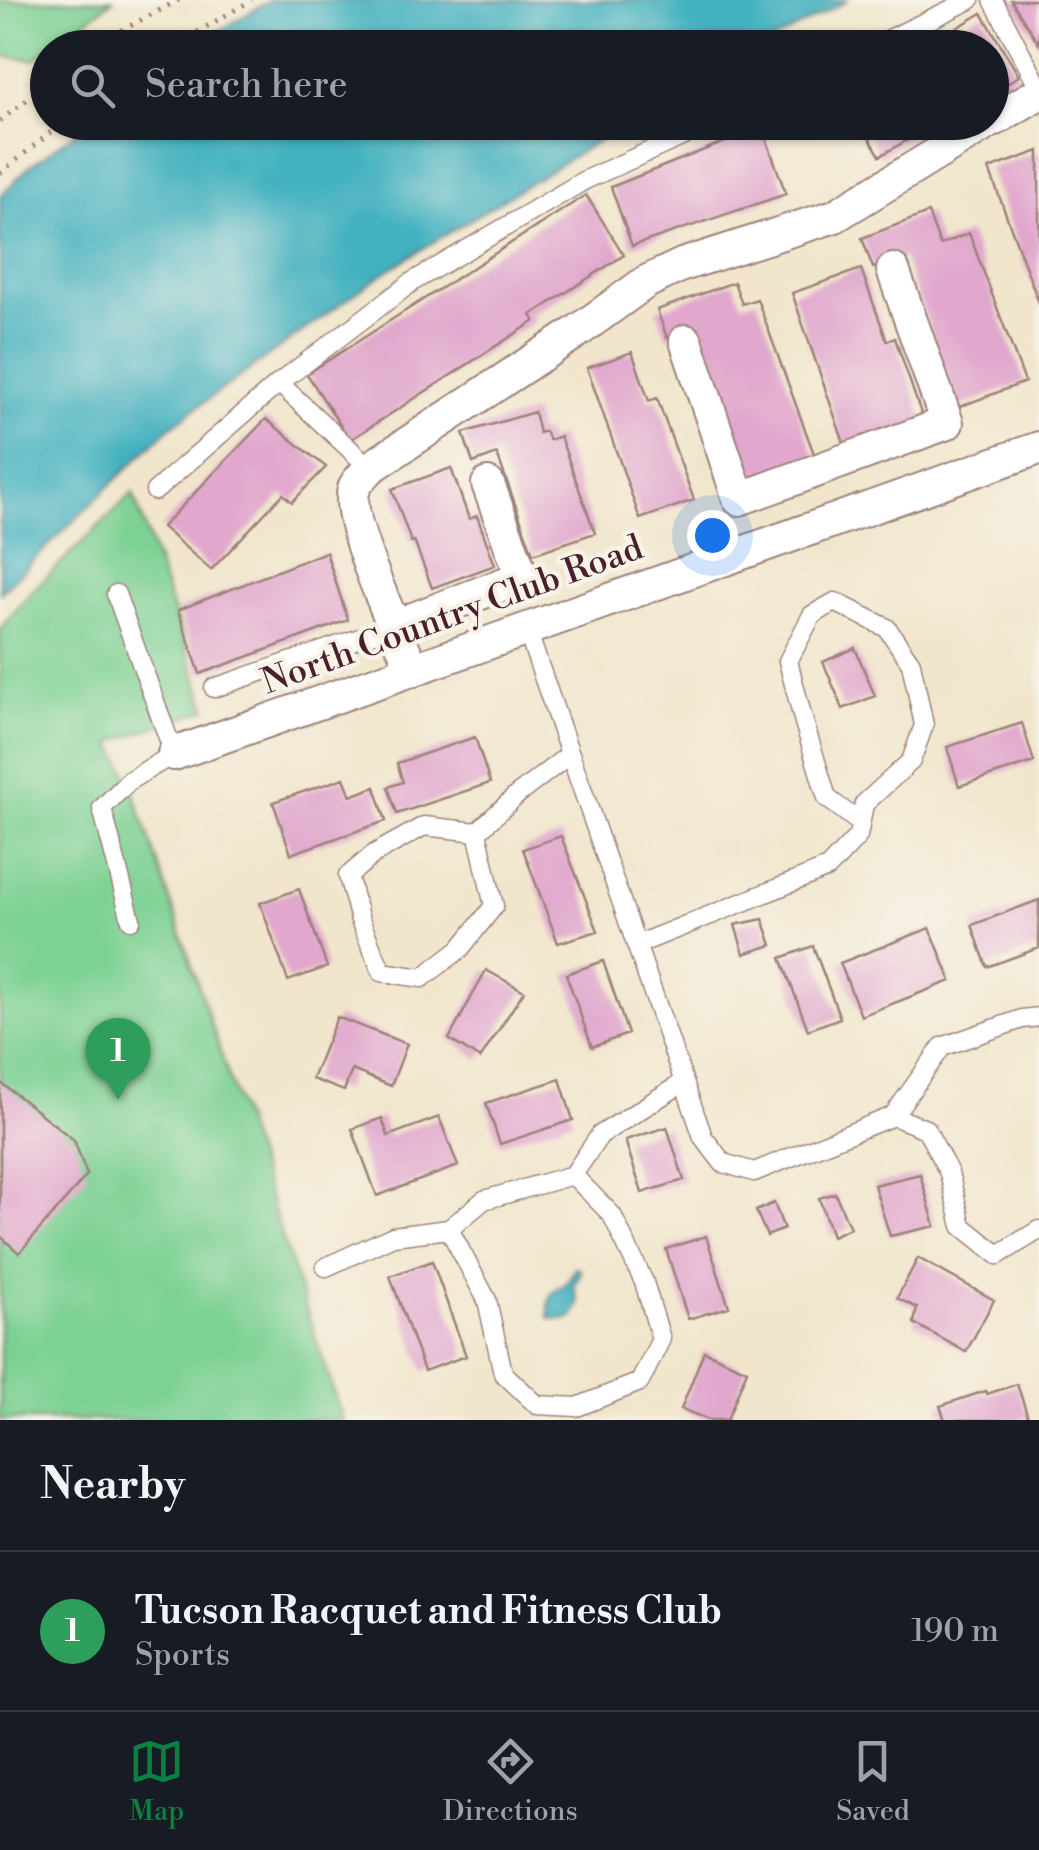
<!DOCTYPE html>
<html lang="en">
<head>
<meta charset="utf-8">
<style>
	body { margin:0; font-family:"Libre Bodoni",serif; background:#20242c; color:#f1f3f6 }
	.you { position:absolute; left:712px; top:535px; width:35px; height:35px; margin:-25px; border:8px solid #fff; border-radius:50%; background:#1a73e8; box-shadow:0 0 0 15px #1a73e833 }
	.badge { display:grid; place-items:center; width:65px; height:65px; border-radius:50%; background:#0b8043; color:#fff; font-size:32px; font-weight:700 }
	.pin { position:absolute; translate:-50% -82px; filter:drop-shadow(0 2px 5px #0008) }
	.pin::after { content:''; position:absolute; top:52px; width:35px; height:30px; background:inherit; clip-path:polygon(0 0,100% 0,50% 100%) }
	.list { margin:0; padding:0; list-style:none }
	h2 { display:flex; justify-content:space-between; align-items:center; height:130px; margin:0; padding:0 40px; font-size:42px }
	h2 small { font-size:32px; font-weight:400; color:#9ea1a6 }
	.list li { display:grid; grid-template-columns:65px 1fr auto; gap:30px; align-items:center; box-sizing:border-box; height:160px; padding:0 40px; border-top:2px solid #363941 }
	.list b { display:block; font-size:38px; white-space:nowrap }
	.list p { margin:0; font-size:32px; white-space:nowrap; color:#9ea1a6 }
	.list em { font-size:32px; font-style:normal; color:#9ea1a6 }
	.icon { flex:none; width:55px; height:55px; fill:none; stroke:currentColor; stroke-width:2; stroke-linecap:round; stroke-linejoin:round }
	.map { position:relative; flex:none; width:1039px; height:1420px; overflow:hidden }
	.search { position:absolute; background:#171b24; box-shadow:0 2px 8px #0004; left:30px; right:30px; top:30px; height:110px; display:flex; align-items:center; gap:25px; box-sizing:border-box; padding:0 35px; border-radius:55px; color:#9ea1a6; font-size:38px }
	.sheet { height:290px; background:#171b24 }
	nav { display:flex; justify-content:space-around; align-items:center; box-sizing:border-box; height:140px; border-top:2px solid #363941; background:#171b24; font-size:28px; color:#9ea1a6 }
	nav a { display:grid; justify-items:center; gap:5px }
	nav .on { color:#0b8043 }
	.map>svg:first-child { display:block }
</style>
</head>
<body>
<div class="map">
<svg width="1039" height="1420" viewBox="0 0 1039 1420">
	<rect width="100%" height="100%" fill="#f7f3e8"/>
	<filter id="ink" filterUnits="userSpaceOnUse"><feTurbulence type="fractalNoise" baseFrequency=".01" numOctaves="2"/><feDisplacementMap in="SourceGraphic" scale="20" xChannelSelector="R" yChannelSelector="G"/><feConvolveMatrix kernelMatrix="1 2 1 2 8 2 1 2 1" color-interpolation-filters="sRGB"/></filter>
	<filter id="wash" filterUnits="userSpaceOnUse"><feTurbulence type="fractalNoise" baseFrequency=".0048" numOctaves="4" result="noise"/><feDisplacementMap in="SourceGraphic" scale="40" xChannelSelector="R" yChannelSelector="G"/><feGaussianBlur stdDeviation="2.25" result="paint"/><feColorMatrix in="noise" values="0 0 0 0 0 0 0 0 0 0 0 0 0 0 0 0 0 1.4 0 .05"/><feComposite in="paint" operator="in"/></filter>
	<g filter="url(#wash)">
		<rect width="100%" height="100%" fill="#f1e6cc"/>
		<path fill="#7ed194" stroke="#647860" stroke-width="2.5" d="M 0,0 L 113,0 L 34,60 L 0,56 Z
			M 133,493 L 207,709 L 112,742 L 130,780 L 343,1420 L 0,1420 L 0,629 L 32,591 Z"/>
		<path fill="#43b1c0" stroke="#466876" stroke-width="2.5" d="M 271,0 L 848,0 L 762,47 L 192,47 Z
			M 88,123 L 88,122 L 627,123 L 385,272 L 170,427 L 0,593 L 0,196 L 30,166 Z
			M 576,1267 L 581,1271 L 574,1287 L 579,1303 L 573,1317 L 565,1320 L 549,1318 C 548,1302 548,1291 565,1285 Z"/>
		<g id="blocks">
			<path fill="#e1a7cd" d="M 1011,0 L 1039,0 L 1039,44 Z
				M 982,13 L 1019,76 L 992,92 L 992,48 L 923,48 Z
				M 860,122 L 938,122 L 880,156 Z
				M 762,127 L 786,194 L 632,246 L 611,187 Z
				M 1039,151 L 1039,303 L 989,169 Z
				M 586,195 L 624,255 L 531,315 L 535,321 L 350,440 L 307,374 Z
				M 928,213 L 940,245 L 969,233 L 1025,382 L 959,407 L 903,257 L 873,268 L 862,238 Z
				M 861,269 L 887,341 L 895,338 L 924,422 L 846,449 L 792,293 Z
				M 734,282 L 742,304 L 757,299 L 817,462 L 747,488 L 714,378 L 695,328 L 667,338 L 657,310 Z
				M 632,352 L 649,401 L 657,398 L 694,500 L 640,519 L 587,368 Z
				M 534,412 L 539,433 L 545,431 L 549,440 L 560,436 L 595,533 L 533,554 L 497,454 L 473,463 L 463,433 Z
				M 266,419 L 326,467 L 292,502 L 283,494 L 211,570 L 162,527 Z
				M 451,468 L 469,519 L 477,516 L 495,565 L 432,588 L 414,541 L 411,542 L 392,489 Z
				M 326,552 L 348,620 L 200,674 L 178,610 Z
				M 855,648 L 875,696 L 843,709 L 823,662 Z
				M 1022,723 L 1034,762 L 959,786 L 947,747 Z
				M 475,737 L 490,783 L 397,814 L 388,787 L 403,782 L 397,763 Z
				M 344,778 L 351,796 L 375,787 L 386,821 L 291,854 L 273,802 Z
				M 561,836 L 598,931 L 558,943 L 523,849 Z
				M 299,889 L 327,967 L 288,981 L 260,903 Z
				M 1039,900 L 1039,948 L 987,967 L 972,925 Z
				M 763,919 L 772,945 L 744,954 L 735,925 Z
				M 930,928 L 951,981 L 861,1016 L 840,963 Z
				M 813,946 L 840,1018 L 808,1030 L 781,958 Z
				M 603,961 L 628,1034 L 592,1047 L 566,974 Z
				M 486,970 L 524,991 L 480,1059 L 449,1039 Z
				M 337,1017 L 407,1044 L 391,1086 L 352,1070 L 344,1091 L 312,1079 Z
				M 560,1079 L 573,1120 L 500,1144 L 486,1103 Z
				M 0,1082 L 74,1140 L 87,1175 L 19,1253 L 0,1236 Z
				M 439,1117 L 458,1166 L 377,1196 L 352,1129 L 382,1118 L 388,1136 Z
				M 667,1127 L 684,1180 L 642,1193 L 625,1140 Z
				M 920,1174 L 935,1226 L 890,1236 L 874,1185 Z
				M 835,1193 L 850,1228 L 832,1236 L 819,1198 Z
				M 774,1203 L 784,1229 L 767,1236 L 756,1211 Z
				M 706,1236 L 729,1307 L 688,1319 L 666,1249 Z
				M 918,1258 L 994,1300 L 966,1352 L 914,1323 L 917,1308 L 897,1298 Z
				M 432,1261 L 466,1356 L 424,1371 L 390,1276 Z
				M 704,1351 L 747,1370 L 727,1420 L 709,1420 L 681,1409 Z
				M 1017,1384 L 1028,1417 L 1021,1420 L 945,1420 L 940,1406 L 985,1391 L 987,1394 Z"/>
		</g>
	</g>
	<g filter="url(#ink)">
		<use href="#blocks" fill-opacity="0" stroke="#9e827c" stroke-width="2.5"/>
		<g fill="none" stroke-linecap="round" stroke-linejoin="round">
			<g stroke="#9e827c" stroke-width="21">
				<path id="service" d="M 993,0 L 1039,87
					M 871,48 L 970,0
					M 279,383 L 370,468
					M 155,491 L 279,383 L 412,282 L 585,180 L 715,122
					M 116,594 L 174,754 L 130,780 L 102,808 L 131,920
					M 527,630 L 703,1137 L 723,1163 L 754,1172 L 893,1116 L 942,1047 L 1022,1019 L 1039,1017
					M 214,688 L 395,626
					M 477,832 L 494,906 L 460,949 L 422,978 L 382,972 L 360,920 L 348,876 L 374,854 L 424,826 L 477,832 L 517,795 L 570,754
					M 636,945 L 828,868 L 858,836 L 864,804 L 911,761 L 924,725 L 911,663 L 887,628 L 835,602 L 812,615 L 788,661 L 803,719 L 827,798 L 860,823
					M 893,1116 L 926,1129 L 949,1173 L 962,1226 L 998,1255 L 1039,1230
					M 573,1175 L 612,1215 L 644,1282 L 661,1339 L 640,1382 L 577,1407 L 537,1405 L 503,1373 L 487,1300 L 449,1229 L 484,1200 L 573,1175 L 600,1135 L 684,1082
					M 326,1267 L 393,1236 L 449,1229"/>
			</g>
			<g stroke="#9e827c" stroke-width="36">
				<path id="minor" d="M 992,121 L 1039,93
					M 686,341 L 739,499 L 947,423 L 893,270
					M 395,626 L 522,577 L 488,484
					M 413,670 C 399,636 341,515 355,486 C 358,480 366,473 370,468 L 578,331 L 646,282 L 682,265 L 835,216 L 989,122
					M 174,754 L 1039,448"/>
			</g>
			<path stroke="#9e827c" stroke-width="5" stroke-dasharray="2.5 8" stroke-linecap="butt" d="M 95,48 L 113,35 L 179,0
				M 170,48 L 252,0
				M 0,121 L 48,83
				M 0,173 L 64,122"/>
			<use href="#service" stroke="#fff" stroke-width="18"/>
			<use href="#minor" stroke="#fff" stroke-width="32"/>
		</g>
	</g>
	<g text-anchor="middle" stroke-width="9" stroke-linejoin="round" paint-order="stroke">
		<g font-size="35" fill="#4a1f2b" stroke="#f7f3e8">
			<text transform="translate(452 614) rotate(-20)" y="12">North Country Club Road</text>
		</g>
	</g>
</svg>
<div class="you"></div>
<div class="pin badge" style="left:118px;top:1100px;background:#2e9e5b">1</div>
<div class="search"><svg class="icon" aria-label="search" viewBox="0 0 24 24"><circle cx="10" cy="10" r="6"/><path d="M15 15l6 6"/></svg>Search here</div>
</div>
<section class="sheet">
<h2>Nearby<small></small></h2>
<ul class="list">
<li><span class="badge" style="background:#2e9e5b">1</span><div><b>Tucson Racquet and Fitness Club</b><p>Sports</p></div><em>190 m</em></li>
</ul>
</section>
<nav>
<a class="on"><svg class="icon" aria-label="map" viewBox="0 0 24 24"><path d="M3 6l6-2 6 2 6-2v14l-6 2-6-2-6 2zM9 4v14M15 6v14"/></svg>Map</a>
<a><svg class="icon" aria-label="directions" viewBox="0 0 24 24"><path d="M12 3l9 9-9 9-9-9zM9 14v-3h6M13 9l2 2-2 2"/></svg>Directions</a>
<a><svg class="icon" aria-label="saved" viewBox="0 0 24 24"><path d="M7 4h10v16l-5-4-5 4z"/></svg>Saved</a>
</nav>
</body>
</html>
